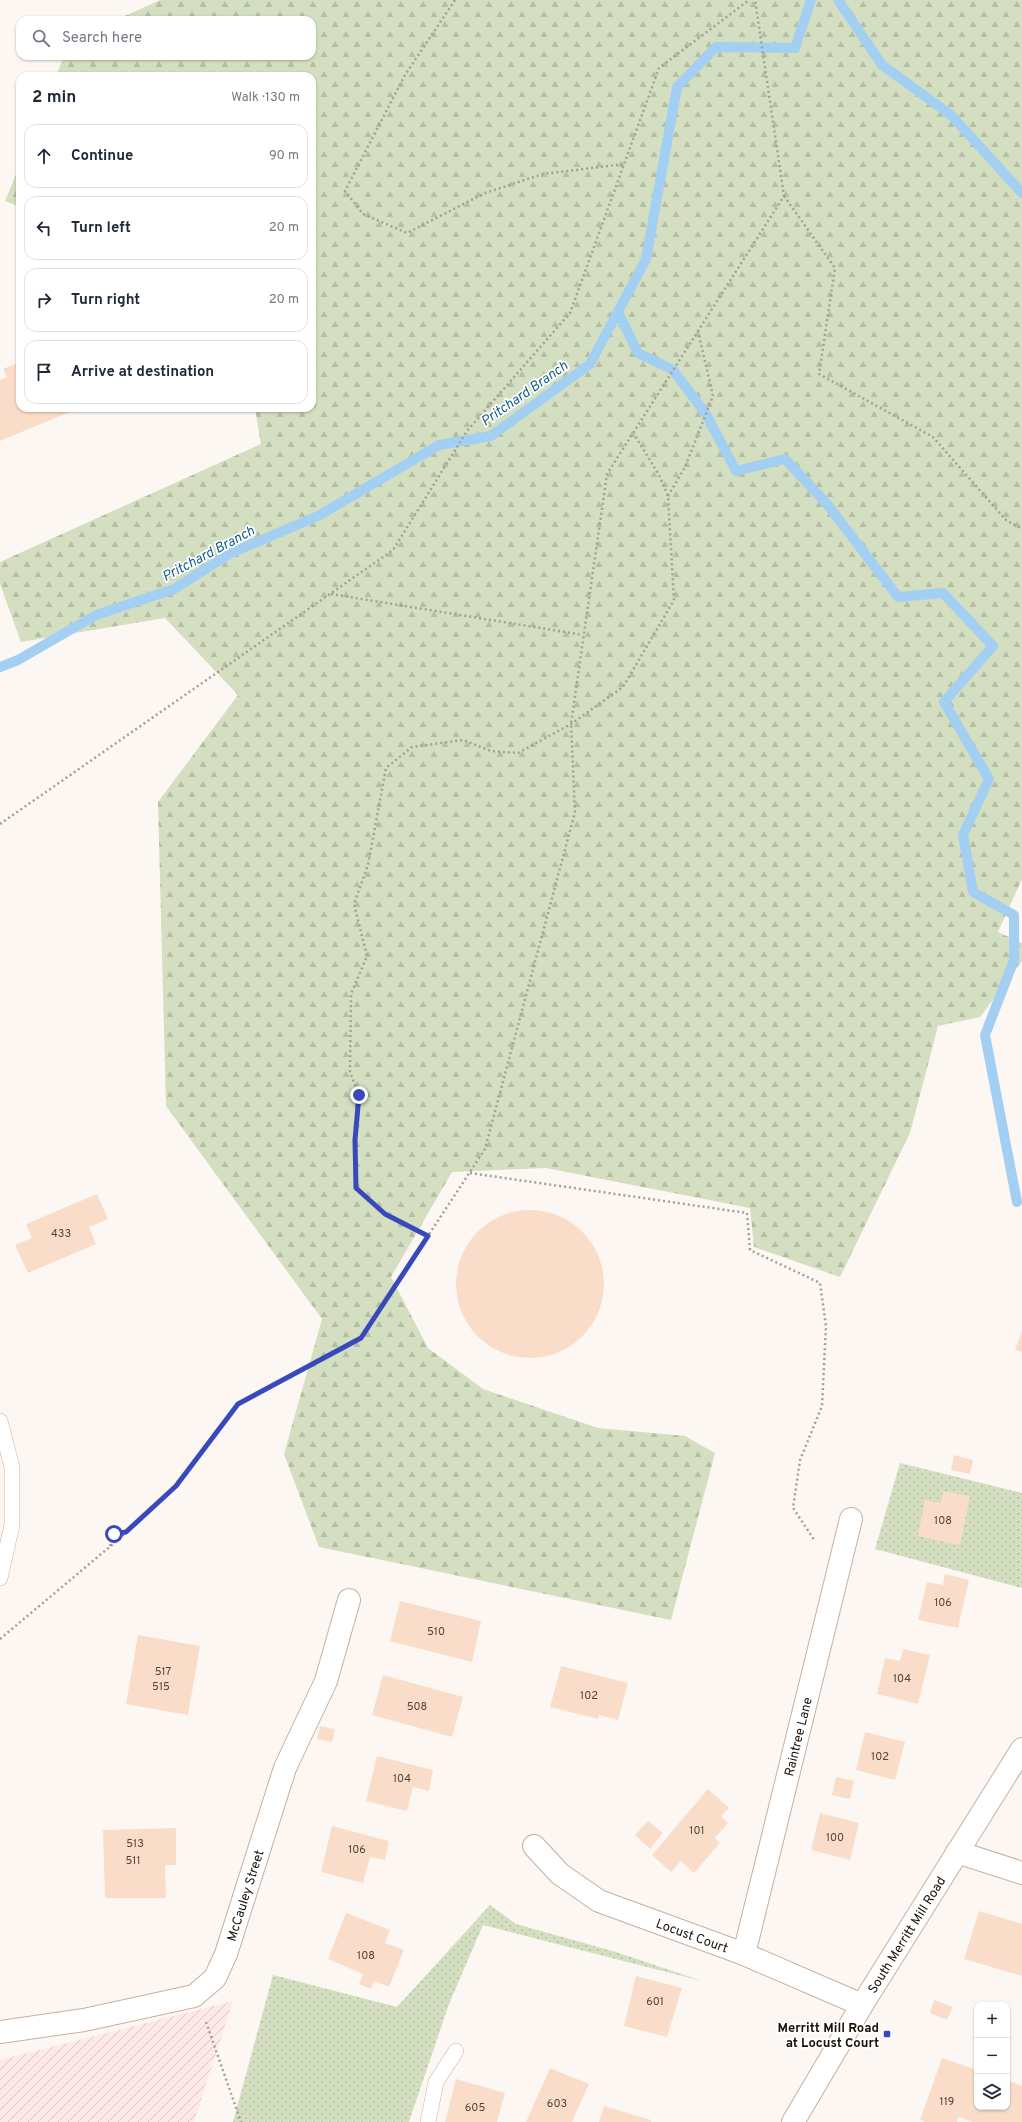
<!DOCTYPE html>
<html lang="en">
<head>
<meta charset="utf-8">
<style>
	body { margin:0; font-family:Overpass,sans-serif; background:#f2f2f3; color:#1f2937 }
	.controls { position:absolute; right:12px; bottom:12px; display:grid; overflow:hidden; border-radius:8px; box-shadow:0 1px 3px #0004 }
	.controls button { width:36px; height:36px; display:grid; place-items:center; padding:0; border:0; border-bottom:1px solid #e0e1e3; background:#fff; color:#1f2937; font:20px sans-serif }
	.stop { position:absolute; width:12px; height:12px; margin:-9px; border:3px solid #3849bc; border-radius:50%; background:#fff }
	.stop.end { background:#3849bc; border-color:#fff; box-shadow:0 1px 4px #0008 }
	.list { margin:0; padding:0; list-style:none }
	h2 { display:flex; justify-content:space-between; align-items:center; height:52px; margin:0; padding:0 16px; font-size:17px }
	h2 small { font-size:13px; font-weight:400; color:#747a83 }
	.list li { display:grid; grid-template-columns:26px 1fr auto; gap:12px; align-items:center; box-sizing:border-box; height:64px; margin:0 8px 8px; padding:0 8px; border:1px solid #e0e1e3; border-radius:12px }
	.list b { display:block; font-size:15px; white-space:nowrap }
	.list em { font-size:13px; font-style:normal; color:#747a83 }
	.icon { flex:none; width:22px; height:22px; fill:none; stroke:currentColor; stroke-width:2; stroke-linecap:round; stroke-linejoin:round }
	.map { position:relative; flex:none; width:1022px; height:2122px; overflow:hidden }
	.search { position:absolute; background:#fff; box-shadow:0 1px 3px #0004; left:16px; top:16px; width:300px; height:44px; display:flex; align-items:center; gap:10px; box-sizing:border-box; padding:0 14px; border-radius:12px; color:#747a83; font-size:15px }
	.panel { position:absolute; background:#fff; box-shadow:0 1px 3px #0004; left:16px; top:72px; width:300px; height:340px; border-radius:12px }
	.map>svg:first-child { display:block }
</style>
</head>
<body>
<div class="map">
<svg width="1022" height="2122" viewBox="0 0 1022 2122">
	<defs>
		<pattern id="industrial-furrows" width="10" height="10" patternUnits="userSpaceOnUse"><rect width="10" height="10" fill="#ffe9e8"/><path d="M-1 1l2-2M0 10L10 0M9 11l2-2" fill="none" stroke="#dac7c6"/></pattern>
		<pattern id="forest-firs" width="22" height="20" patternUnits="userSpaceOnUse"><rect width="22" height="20" fill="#d3dfc0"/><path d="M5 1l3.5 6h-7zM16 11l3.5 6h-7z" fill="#b5bea4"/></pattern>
		<pattern id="park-dots" width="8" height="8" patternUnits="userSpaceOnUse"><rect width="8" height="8" fill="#d3dfc0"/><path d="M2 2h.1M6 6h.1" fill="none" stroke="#b5bea4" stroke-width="1.8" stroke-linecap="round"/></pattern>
	</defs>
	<rect width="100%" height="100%" fill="#fdf7f3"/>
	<path fill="url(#industrial-furrows)" d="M 233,2001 L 194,2122 L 0,2122 L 0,2060 Z"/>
	<path fill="url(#forest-firs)" d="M 160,0 L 1022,0 L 1022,879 L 998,932 L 1022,943 L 1022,961 L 980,1017 L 938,1026 L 910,1133 L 840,1277 L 754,1247 L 750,1208 L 546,1168 L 452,1172 L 391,1277 L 428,1348 L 483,1389 L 598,1428 L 685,1436 L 715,1453 L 671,1620 L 319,1547 L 284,1454 L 322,1319 L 166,1106 L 158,802 L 238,695 L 165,618 L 21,642 L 0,584 L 0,562 L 261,444 L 255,408 L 312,408 L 312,76 L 56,76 L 64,56 L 312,56 L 312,20 L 116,20 Z
		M 20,165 L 20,207 L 5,201 Z"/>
	<path fill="url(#park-dots)" d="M 900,1463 L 1022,1493 L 1022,1588 L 875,1549 Z
		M 490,1905 L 516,1924 L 616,1952 L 702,1981 L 483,1925 L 449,2004 L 409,2122 L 233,2122 L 273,1975 L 397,2007 Z"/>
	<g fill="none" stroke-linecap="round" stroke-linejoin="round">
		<path stroke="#a3d0f2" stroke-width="10" d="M 838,0 L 882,65 L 951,115 L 1022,193
			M 618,312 L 638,353 L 673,370 L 706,414 L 736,471 L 785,459 L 827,504 L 898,597 L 943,593 L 993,646 L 944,702 L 989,779 L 963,835 L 973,892 L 1014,915 L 1014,960 L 985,1035 L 1017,1202
			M 0,667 L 18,660 L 96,615 L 174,589 L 231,553 L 318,516 L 439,445 L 491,436 L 590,364 L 646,259 L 677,87 L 716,47 L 795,48 L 811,0"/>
	</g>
	<path fill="#faddc8" d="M 20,362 L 20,408 L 79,408 L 0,441 L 0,380 L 7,377 L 3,369 Z
		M 97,1194 L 108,1219 L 89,1227 L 96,1244 L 28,1273 L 15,1245 L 32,1238 L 26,1224 Z
		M456 1284a74 74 0 1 1 148 0a74 74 0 1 1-148 0Z
		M 1022,1331 L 1022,1352 L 1015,1350 Z
		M 954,1455 L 973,1460 L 970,1474 L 951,1470 Z
		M 943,1491 L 970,1496 L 960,1545 L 918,1536 L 925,1500 L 941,1503 Z
		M 945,1574 L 969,1580 L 958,1628 L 918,1620 L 927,1582 L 943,1585 Z
		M 400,1601 L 481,1621 L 472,1662 L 390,1641 Z
		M 138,1635 L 200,1646 L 188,1715 L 126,1704 Z
		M 903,1649 L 930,1655 L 918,1704 L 877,1694 L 885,1658 L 900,1661 Z
		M 561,1666 L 628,1683 L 618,1720 L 599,1715 L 598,1719 L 550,1707 Z
		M 383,1675 L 463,1697 L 452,1737 L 372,1715 Z
		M 320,1726 L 335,1729 L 332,1742 L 317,1739 Z
		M 865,1732 L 905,1742 L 895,1780 L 856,1770 Z
		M 377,1756 L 433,1770 L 429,1791 L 413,1787 L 407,1811 L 366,1801 Z
		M 836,1777 L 854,1781 L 850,1799 L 832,1795 Z
		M 708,1789 L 729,1808 L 721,1816 L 728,1823 L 715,1838 L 720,1843 L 694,1873 L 681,1861 L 671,1872 L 652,1855 Z
		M 820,1813 L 859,1823 L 850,1860 L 811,1850 Z
		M 648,1821 L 663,1833 L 650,1849 L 635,1835 Z
		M 332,1826 L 389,1841 L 385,1860 L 370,1857 L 363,1883 L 321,1872 Z
		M 176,1828 L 176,1865 L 165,1865 L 166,1898 L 105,1898 L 103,1830 Z
		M 979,1911 L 1022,1924 L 1022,1976 L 964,1959 Z
		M 346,1913 L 390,1930 L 385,1943 L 404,1950 L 389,1987 L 374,1981 L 371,1989 L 359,1984 L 363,1974 L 328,1959 Z
		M 636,1976 L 682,1988 L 667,2037 L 624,2026 Z
		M 934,2000 L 953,2007 L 947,2020 L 930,2013 Z
		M 942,2058 L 977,2070 L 977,2107 L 1007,2107 L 1007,2080 L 1022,2086 L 1022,2122 L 973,2122 L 959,2117 L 957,2122 L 926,2122 L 920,2120 Z
		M 550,2068 L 589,2084 L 572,2122 L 526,2122 Z
		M 456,2079 L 505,2093 L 497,2122 L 445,2122 Z
		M 604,2106 L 651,2120 L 651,2122 L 599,2122 Z"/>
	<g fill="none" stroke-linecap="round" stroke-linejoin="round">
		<g stroke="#caaf9b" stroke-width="16">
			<path id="service" d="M 0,1421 L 12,1467 L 12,1525 L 0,1578
				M 428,2122 L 436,2082 L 456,2051"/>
		</g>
		<g stroke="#caaf9b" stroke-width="24">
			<g id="minor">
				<path id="s1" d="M 534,1846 L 560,1874 L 599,1901 L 744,1954 L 862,2005"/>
				<path d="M 957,1852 L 1022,1873"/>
				<path id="s2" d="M 744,1954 L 851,1519"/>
				<path id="s3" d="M 0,2032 L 84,2020 L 194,1996 L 215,1978 L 226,1954 L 285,1768 L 326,1681 L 349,1600"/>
			</g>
		</g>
		<g stroke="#caaf9b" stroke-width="24">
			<g id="tertiary">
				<path id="s4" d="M 793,2122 L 862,2005 L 1022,1749"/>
			</g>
		</g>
		<path stroke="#a59e98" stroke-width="2.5" stroke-dasharray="2 3" stroke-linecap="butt" d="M 455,0 L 405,75 L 345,191 L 363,214 L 407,233 L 485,193 L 543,174 L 624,164
			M 784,196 L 835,268 L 819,374 L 933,437 L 1006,520 L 1022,529
			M 668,496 L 685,467 L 713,396 L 698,331
			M 331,594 L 583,635
			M 0,824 L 393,550 L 467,431 L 570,313 L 659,68 L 749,0
			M 470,1173 L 747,1213 L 750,1250 L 820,1283 L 826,1326 L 822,1406 L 800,1460 L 793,1508 L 815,1541
			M 428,1236 L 385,1214 L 356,1188 L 355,1140 L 359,1095 L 350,1072 L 351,994 L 367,956 L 354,904 L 368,865 L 386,768 L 412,747 L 463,740 L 491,751 L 518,753 L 571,724 L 623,687 L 674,600 L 668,496 L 659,475 L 634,434
			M 110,1546 L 114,1534 L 126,1533
			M 0,1639 L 119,1539 L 176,1486 L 238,1404 L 361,1338 L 485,1149 L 575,812 L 571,724 L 607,474 L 784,196 L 755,0
			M 206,2022 L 241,2122"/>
		<use href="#service" stroke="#fff" stroke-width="15"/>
		<use href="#minor" stroke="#fff" stroke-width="22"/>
		<use href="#tertiary" stroke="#fff" stroke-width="22"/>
	</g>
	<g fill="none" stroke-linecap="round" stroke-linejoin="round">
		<path stroke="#3849bc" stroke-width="5" d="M 114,1534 L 126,1532 L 176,1486 L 238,1404 L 361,1338 L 428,1236 L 385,1214 L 356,1188 L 355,1140 L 359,1095"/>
	</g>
	<rect fill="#3849bc" stroke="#fff" stroke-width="1.5" x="883" y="2030" width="8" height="8" rx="2"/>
	<g text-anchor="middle" stroke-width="3.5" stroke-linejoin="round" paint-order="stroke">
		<g font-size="11" fill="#524439">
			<text x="61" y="1237">433</text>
			<text x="943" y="1524">108</text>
			<text x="943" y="1606">106</text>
			<text x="436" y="1635">510</text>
			<text x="163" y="1675">517</text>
			<text x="902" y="1682">104</text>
			<text x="161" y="1690">515</text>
			<text x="589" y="1699">102</text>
			<text x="417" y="1710">508</text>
			<text x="880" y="1760">102</text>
			<text x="402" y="1782">104</text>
			<text x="697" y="1834">101</text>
			<text x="835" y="1841">100</text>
			<text x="135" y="1847">513</text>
			<text x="357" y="1853">106</text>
			<text x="133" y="1864">511</text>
			<text x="366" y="1959">108</text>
			<text x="655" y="2005">601</text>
			<text x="947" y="2105">119</text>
			<text x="557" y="2107">603</text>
			<text x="475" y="2111">605</text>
		</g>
		<g font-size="13" fill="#1a1109" stroke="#fff">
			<text dy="5" stroke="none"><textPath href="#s2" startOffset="224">Raintree Lane</textPath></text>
			<text dy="5" stroke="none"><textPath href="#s3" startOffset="313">McCauley Street</textPath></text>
			<text dy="5" stroke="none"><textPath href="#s4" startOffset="219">South Merritt Mill Road</textPath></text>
			<text dy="5" stroke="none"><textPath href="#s1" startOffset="185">Locust Court</textPath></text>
		</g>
		<g font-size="13" font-weight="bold" fill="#1a1109" stroke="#fff" text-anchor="end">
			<text x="879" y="2032">Merritt Mill Road<tspan x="879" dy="15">at Locust Court</tspan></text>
		</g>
		<g font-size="14" font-style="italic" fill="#165e88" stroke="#fff">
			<text transform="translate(524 393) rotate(-35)" y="5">Pritchard Branch</text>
			<text transform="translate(208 553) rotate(-28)" y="5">Pritchard Branch</text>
		</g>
	</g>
</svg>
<div class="controls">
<button>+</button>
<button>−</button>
<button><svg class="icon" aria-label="layers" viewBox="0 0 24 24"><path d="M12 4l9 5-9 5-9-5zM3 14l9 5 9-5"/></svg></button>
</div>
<div class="stop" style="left:114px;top:1534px"></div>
<div class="stop end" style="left:359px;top:1095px"></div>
<div class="search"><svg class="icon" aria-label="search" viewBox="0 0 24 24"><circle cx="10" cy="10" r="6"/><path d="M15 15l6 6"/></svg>Search here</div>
<section class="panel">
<h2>2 min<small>Walk · 130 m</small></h2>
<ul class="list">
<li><svg class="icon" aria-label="ahead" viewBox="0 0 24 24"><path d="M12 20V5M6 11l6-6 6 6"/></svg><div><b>Continue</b></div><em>90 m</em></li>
<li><svg class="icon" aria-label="left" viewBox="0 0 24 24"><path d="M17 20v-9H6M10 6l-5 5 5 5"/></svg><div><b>Turn left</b></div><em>20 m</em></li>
<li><svg class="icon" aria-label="right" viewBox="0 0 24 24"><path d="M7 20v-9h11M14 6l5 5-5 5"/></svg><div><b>Turn right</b></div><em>20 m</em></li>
<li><svg class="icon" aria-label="arrive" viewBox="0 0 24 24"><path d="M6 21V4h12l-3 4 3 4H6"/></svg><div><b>Arrive at destination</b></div></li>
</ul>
</section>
</div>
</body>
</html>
